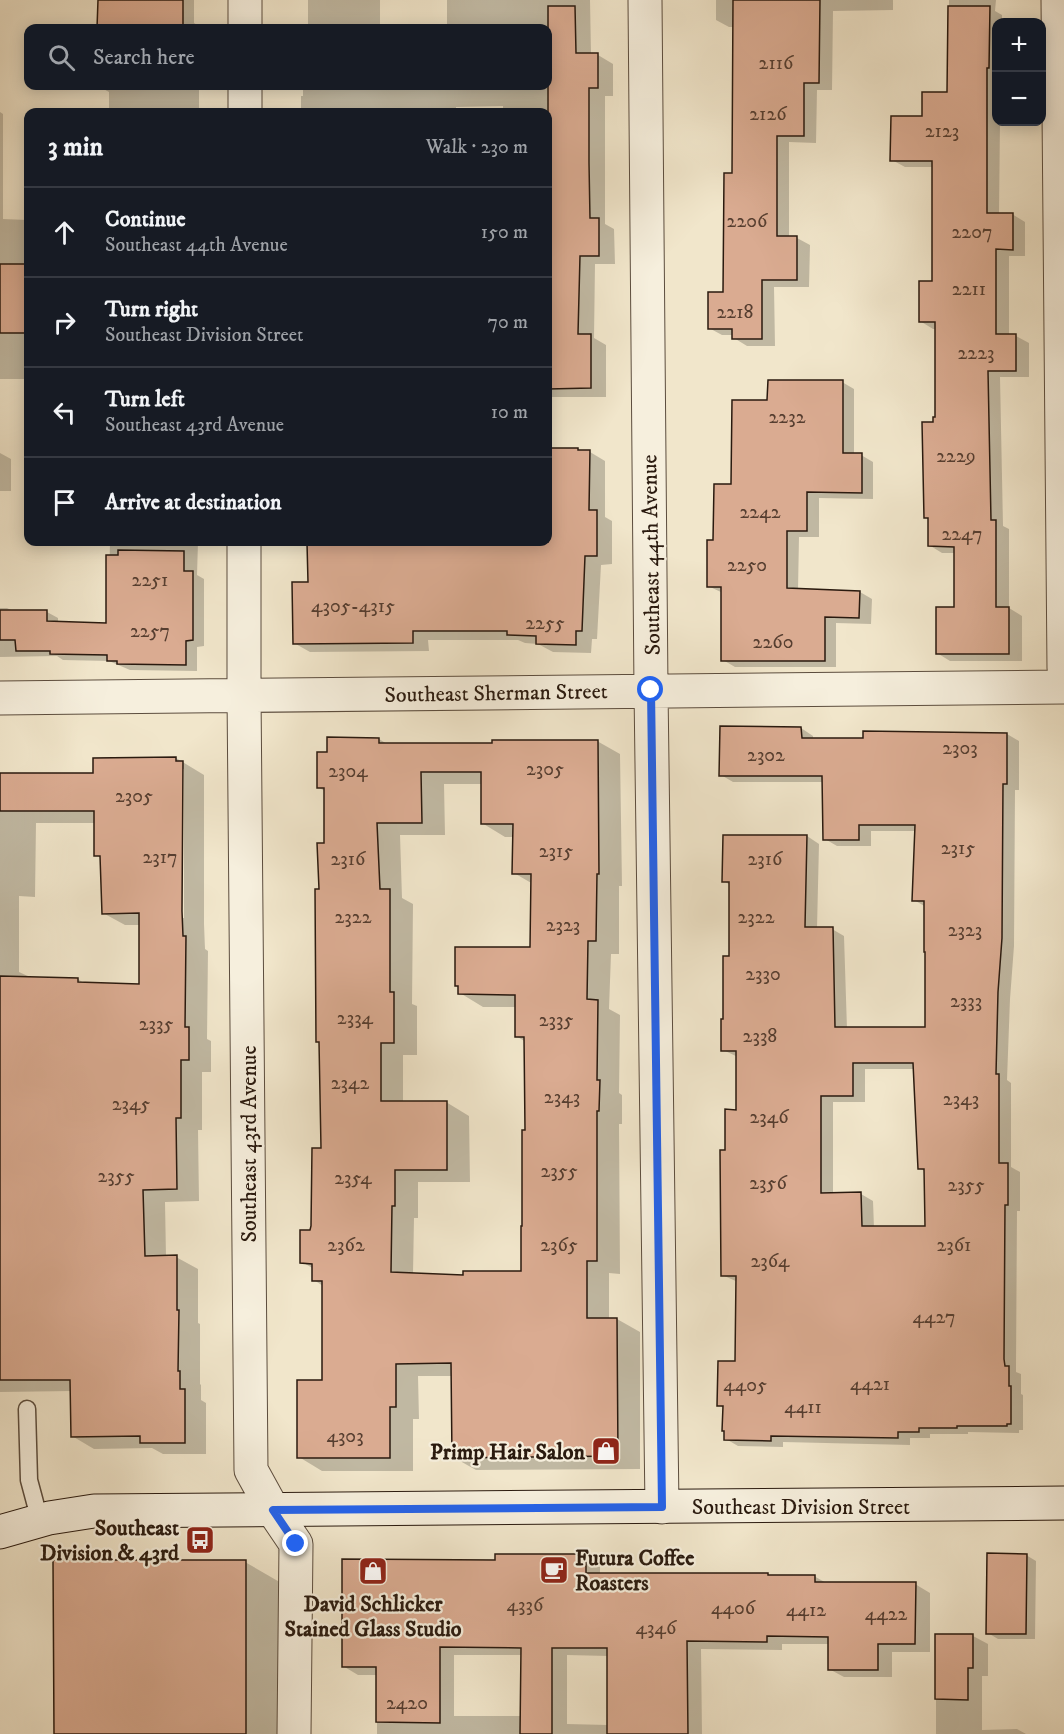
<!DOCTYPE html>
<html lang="en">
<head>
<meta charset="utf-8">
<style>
	body { margin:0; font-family:"IM FELL DW Pica",serif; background:#242831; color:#f1f3f6 }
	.controls { position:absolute; right:18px; top:18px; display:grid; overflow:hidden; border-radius:12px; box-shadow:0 3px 15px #0003 }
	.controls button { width:54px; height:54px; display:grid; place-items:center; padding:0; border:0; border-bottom:2px solid #363941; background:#171b24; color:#f1f3f6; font:30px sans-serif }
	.stop { position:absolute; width:18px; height:18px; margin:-14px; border:4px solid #2563eb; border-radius:50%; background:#fff }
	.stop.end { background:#2563eb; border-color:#fff; box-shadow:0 2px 6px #0008 }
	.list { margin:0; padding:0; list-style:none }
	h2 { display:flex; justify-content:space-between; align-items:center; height:78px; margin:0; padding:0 24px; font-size:26px }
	h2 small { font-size:20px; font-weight:400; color:#9ea1a6 }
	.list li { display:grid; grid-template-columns:39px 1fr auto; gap:18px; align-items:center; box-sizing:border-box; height:90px; padding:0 24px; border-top:2px solid #363941 }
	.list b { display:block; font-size:22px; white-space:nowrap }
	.list p { margin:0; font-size:20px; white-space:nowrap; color:#9ea1a6 }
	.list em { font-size:20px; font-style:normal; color:#9ea1a6 }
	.icon { flex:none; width:33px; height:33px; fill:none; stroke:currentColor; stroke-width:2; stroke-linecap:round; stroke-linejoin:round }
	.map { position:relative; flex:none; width:1064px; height:1734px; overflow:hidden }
	.search { position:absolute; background:#171b24; box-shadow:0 3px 15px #0003; left:24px; top:24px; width:528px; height:66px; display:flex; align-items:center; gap:15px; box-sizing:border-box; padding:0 21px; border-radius:12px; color:#9ea1a6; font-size:22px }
	.panel { position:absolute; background:#171b24; box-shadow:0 3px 15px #0003; left:24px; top:108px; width:528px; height:438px; border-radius:12px }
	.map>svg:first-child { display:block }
</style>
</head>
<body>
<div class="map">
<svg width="1064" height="1734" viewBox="0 0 1064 1734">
	<rect width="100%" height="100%" fill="#f1e6cb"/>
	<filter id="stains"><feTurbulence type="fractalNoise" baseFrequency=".00333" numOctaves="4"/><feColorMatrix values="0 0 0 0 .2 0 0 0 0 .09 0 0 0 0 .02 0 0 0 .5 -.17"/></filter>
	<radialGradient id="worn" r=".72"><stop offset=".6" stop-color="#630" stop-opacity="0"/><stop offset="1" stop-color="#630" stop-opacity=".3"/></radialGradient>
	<path fill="#0003" fill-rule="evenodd" d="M 98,0 L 194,0 L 194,23 L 202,28 L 98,28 Z
		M 308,0 L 380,0 L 380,28 L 308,28 Z
		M 447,0 L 590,0 L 591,55 L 598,55 L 613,64 L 613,96 L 605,96 L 605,224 L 614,229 L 615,264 L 595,264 L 594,338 L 606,345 L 606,397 L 548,397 L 549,137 L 548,137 L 548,112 L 503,112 L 503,106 L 456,107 L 456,112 L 301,112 L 301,96 L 303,96 L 303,86 L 548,86 L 548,28 L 447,28 Z
		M 716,0 L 893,0 L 893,10 L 833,11 L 832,90 L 817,90 L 816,143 L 789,142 L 789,238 L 797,238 L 810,245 L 809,287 L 774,287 L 775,346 L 747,346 L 734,338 L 734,335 L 722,335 L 709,328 L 725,294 L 733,174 L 734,27 L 729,27 L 716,20 Z
		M 949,0 L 996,0 L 995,11 L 1002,15 L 1002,22 L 996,22 L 996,122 L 1000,122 L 999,214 L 1012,214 L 1025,222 L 1025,256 L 1009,256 L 1009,336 L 1016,336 L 1029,343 L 1029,377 L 1000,377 L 1003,526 L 1009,529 L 1009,608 L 1022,616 L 1022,661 L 950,661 L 937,653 L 956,608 L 956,553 L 942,553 L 929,545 L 930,520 L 926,517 L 935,423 L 937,419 L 937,329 L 933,329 L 920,321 L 933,283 L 933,167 L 905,167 L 892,160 L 924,117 L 949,93 Z
		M 98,86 L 199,86 L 199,112 L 109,112 L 109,92 Z
		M 0,112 L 3,114 L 3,219 L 28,220 L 28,379 L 0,379 Z
		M 842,382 L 854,389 L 854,455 L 861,455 L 873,462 L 873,499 L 819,498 L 819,537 L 799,537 L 798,590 L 860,592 L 872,599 L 871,624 L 836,623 L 836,667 L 735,667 L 723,660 L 723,593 L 708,586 L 715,541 L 733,485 L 769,401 Z
		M 548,449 L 590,452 L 605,461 L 605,517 L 612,521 L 612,564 L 601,565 L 597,639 L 592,639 L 591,653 L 553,652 L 538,644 L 525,643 L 518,640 L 428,640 L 429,651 L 310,652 L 294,643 L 309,584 L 309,542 L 548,542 Z
		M 0,453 L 11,459 L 11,491 L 0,491 Z
		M 110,542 L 198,542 L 197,575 L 204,579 L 204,646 L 197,647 L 197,671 L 130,670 L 109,661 L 63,660 L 57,656 L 0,657 L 0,608 L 7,608 L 13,611 L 47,612 L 58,618 L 58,622 L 108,624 Z
		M 801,728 L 813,736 L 813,739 L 864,739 L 1007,734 L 1019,741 L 1019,790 L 1015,790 L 1014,946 L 1010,999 L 1007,1080 L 1011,1083 L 1011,1167 L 1020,1172 L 1020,1211 L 1017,1211 L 1016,1367 L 1016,1372 L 1021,1374 L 1021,1394 L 1023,1395 L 1023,1430 L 1019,1430 L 1019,1433 L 968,1432 L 968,1434 L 930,1434 L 930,1438 L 910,1438 L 910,1445 L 783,1442 L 783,1447 L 738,1446 L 726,1439 L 724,1408 L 719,1405 L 736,1363 L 738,1282 L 722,1275 L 727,1151 L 738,1112 L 738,1057 L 723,1050 L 730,958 L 730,885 L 724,881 L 807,836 L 819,844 L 817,928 L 832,929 L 844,936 L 847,1029 L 926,1029 L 926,907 L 914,900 L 916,831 L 871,831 L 871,846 L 837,846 L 825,839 L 824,782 L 733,782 L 721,775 ZM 865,1069 L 915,1069 L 919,1168 L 926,1172 L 926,1228 L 874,1228 L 873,1201 L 861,1194 L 833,1194 L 833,1102 L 865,1102 Z
		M 379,739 L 387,744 L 493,744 L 597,741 L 620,754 L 622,886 L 619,886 L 619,954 L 611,954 L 609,1009 L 620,1015 L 619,1093 L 622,1095 L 622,1124 L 619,1124 L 620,1274 L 609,1273 L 609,1319 L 617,1319 L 640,1332 L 640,1469 L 476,1470 L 453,1457 L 452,1376 L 418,1376 L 419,1419 L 413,1419 L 413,1471 L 322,1471 L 299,1457 L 323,1381 L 323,1286 L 314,1280 L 314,1269 L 302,1262 L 311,1232 L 323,1149 L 321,1043 L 318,1041 L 320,891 L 326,844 L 326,792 L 318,787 L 328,753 ZM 444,784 L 482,784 L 482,823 L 505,837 L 514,837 L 514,873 L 533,884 L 532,949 L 456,985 L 460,987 L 460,993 L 483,1007 L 516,1007 L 516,1036 L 526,1042 L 526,1131 L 522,1272 L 465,1276 L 413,1274 L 414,1218 L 418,1218 L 418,1182 L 470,1182 L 469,1116 L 446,1102 L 403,1102 L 403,1055 L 417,1055 L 417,1006 L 412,1004 L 413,904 L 402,898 L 400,835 L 445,835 Z
		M 176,758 L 204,775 L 204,924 L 205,949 L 208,951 L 207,1039 L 211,1041 L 211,1072 L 202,1072 L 202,1130 L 198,1130 L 199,1201 L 165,1202 L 166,1257 L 176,1257 L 198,1269 L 198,1323 L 200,1324 L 200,1384 L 201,1385 L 201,1400 L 206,1403 L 206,1454 L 163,1454 L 152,1448 L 94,1449 L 72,1436 L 72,1391 L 0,1392 L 0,774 L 94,774 ZM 181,769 L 184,769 L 184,918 L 181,918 ZM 36,823 L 96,823 L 96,855 L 102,858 L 103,913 L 125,925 L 140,925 L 141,986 L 85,984 L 78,979 L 32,978 L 19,972 L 19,896 L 35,897 Z
		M 585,1555 L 600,1564 L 600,1574 L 767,1574 L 771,1576 L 814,1576 L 828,1584 L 915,1584 L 930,1593 L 930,1652 L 892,1652 L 892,1677 L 844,1677 L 829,1669 L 829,1644 L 782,1644 L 782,1650 L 701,1649 L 702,1734 L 377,1734 L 377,1675 L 358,1675 L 343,1666 L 497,1562 ZM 454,1655 L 522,1655 L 521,1716 L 454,1716 ZM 567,1655 L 608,1656 L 608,1725 L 567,1724 Z
		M 1026,1555 L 1036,1561 L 1035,1639 L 998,1639 L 988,1633 Z
		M 245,1562 L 283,1584 L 283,1734 L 55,1734 Z
		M 936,1635 L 973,1636 L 988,1644 L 988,1676 L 982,1676 L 982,1730 L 1017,1729 L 1026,1734 L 936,1734 Z"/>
	<path fill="#daab91" stroke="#2a1a0f" stroke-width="1.5" fill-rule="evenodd" d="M 98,0 L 183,0 L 183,28 L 97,28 Z
		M 733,0 L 820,0 L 819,83 L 804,83 L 804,136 L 777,136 L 777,236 L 797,236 L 797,280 L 762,280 L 762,339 L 732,339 L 732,329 L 708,329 L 708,292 L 723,292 L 724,173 L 732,173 Z
		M 548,6 L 575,6 L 576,53 L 598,53 L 598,88 L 589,88 L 589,163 L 590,218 L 599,218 L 599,256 L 580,256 L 578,334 L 591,334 L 591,388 L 548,389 Z
		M 948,6 L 990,6 L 989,68 L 987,68 L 987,213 L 1013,213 L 1013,250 L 996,249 L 996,334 L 1016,334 L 1016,371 L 988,371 L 991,520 L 996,520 L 996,607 L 1009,607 L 1009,654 L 936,654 L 936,607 L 954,607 L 954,547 L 928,546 L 928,518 L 924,518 L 922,422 L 933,422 L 933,417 L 935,417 L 935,322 L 919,322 L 919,281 L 932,281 L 932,161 L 890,161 L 891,116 L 922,116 L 922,92 L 947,92 Z
		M 0,264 L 28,264 L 28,333 L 0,333 Z
		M 768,380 L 843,380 L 843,453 L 862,453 L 862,493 L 807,492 L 807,531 L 787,531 L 787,588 L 860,591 L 859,618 L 825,617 L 825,661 L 721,661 L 721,587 L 707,587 L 707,540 L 713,540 L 714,484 L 731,484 L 732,400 L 767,400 Z
		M 548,448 L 578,448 L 578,450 L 590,450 L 589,510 L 597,510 L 597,556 L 585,556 L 582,631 L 576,631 L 576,645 L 536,644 L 536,636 L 507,635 L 507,631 L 413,631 L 413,643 L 293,644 L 292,582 L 308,582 L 307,543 L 404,544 L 404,542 L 548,542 Z
		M 118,550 L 184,551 L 184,571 L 193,571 L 193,640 L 186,641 L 186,665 L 117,664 L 117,661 L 107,661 L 107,655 L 50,654 L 50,651 L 16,651 L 15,640 L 0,640 L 0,610 L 47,610 L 47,621 L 106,623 L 106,555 L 118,555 Z
		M 720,726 L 801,727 L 802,738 L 863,738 L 863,731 L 1007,733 L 1007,784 L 1003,784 L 1002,938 L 998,992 L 996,1074 L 999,1074 L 999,1163 L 1008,1163 L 1008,1205 L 1005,1205 L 1004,1359 L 1005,1366 L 1009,1366 L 1009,1386 L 1011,1386 L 1011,1424 L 1007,1424 L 1007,1426 L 957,1426 L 957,1428 L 919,1428 L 919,1432 L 898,1432 L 898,1438 L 771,1436 L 771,1441 L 724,1440 L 724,1431 L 722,1431 L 723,1406 L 717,1406 L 718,1361 L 735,1361 L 736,1276 L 721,1276 L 720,1150 L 725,1150 L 725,1109 L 736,1110 L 736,1051 L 721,1051 L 721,1019 L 723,1019 L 723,956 L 729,956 L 729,882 L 722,882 L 723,835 L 807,835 L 805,927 L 833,927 L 835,1027 L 925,1027 L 925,952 L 924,952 L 924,901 L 912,901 L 915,825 L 859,825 L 859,840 L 823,840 L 822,776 L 719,776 ZM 853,1063 L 913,1063 L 918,1169 L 924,1169 L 925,1226 L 862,1226 L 861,1192 L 821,1193 L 821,1096 L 853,1096 Z
		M 327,737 L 379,738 L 379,743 L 492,743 L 492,740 L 598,740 L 599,874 L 597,874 L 596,941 L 588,941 L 587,999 L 598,1000 L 597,1080 L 600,1080 L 599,1111 L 597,1111 L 597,1261 L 587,1261 L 587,1318 L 617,1318 L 618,1456 L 452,1458 L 451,1363 L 396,1364 L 396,1407 L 390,1407 L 390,1458 L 297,1458 L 297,1380 L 322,1380 L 322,1281 L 312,1281 L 312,1264 L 300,1263 L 300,1230 L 310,1230 L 311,1226 L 312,1148 L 321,1148 L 319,1042 L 316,1042 L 315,889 L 319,889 L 317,843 L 324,843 L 324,788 L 317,788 L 317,752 L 327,752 ZM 421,772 L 481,772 L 481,824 L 513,824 L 512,874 L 531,874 L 530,947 L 455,947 L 455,986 L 458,986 L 458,994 L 515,995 L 515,1037 L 524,1037 L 525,1130 L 522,1130 L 522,1226 L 521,1226 L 521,1271 L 463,1271 L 463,1275 L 391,1272 L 392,1206 L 395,1206 L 395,1170 L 447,1170 L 447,1101 L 381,1101 L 381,1043 L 394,1043 L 394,992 L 390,992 L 390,889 L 380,889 L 377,823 L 422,823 Z
		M 176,757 L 176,761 L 183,761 L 182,911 L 183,936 L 186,936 L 185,1027 L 189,1027 L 189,1060 L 181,1060 L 181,1118 L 176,1118 L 177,1189 L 143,1190 L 145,1256 L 177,1255 L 177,1310 L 179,1310 L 178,1371 L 180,1371 L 180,1389 L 185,1389 L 185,1443 L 140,1443 L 140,1436 L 71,1437 L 70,1380 L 0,1380 L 0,976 L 78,978 L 78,982 L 139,984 L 139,913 L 102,914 L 100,856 L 94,856 L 94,811 L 0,811 L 0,773 L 93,773 L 93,758 Z
		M 987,1553 L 1027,1554 L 1026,1634 L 986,1634 Z
		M 495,1554 L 586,1554 L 586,1573 L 768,1573 L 768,1575 L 815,1575 L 815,1582 L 916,1582 L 915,1644 L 878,1644 L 878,1670 L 828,1670 L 828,1637 L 767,1636 L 767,1642 L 687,1641 L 688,1734 L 607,1734 L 607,1648 L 552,1648 L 552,1734 L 520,1734 L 521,1648 L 440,1647 L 440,1723 L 376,1722 L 376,1667 L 342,1667 L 342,1559 L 495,1560 Z
		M 53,1560 L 246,1560 L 246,1734 L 54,1734 Z
		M 935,1634 L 973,1634 L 973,1668 L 968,1668 L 968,1700 L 935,1699 Z"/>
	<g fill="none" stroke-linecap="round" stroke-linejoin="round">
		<g stroke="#5c4d3e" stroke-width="19">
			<path id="lane" d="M 27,1409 L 29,1480 L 40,1521"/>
		</g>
		<g stroke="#5c4d3e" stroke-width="35">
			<path id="street" d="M 645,0 L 651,690 L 662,1507
				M 1058,0 L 1064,668
				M 245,28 L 245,0
				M 245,112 L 245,86
				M 244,542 L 244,694 L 251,1470 L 273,1510 L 296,1544 L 294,1734
				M 0,698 L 1064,687"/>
		</g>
		<g stroke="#2a1a0f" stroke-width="35">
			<path id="secondary" d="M 0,1532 L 49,1518 L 94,1511 L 1064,1503"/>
		</g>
		<use href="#lane" stroke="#f6efdd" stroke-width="16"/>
		<use href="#street" stroke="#f6efdd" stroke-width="33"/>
		<use href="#secondary" stroke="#f6efdd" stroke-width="33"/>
	</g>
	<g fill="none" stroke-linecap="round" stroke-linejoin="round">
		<path stroke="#2563eb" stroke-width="8" d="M 296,1544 L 273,1510 L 662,1507 L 651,690"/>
	</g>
	<defs>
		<g id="shop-square" transform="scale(1.5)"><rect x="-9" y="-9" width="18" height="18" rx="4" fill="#8f2418" stroke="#f6efdd"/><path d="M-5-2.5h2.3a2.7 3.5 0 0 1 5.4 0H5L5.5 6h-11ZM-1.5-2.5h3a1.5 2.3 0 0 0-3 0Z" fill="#fff"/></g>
		<g id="bus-square" transform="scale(1.5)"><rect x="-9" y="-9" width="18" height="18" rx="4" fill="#8f2418" stroke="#f6efdd"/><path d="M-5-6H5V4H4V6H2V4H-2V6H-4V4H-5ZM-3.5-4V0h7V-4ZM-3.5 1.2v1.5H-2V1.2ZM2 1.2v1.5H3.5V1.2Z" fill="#fff"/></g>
		<g id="cafe-square" transform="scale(1.5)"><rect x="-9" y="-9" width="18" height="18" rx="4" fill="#8f2418" stroke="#f6efdd"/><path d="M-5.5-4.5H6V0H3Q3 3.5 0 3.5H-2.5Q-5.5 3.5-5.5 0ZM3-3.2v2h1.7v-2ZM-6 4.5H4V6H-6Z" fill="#fff"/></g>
	</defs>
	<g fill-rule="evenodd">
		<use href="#shop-square" x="606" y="1451"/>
		<use href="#bus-square" x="200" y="1540"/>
		<use href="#cafe-square" x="554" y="1570"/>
		<use href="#shop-square" x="373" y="1571"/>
	</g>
	<g text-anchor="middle" stroke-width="4.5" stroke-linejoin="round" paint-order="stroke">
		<g font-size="20" fill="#563e30">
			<text x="776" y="69">2116</text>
			<text x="768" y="120">2126</text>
			<text x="942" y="137">2123</text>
			<text x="747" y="227">2206</text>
			<text x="972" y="238">2207</text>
			<text x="969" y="295">2211</text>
			<text x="735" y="318">2218</text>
			<text x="976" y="359">2223</text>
			<text x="787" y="423">2232</text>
			<text x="956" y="462">2229</text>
			<text x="760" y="518">2242</text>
			<text x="962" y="540">2247</text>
			<text x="747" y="571">2250</text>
			<text x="150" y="586">2251</text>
			<text x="353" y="612">4305-4315</text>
			<text x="545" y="629">2255</text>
			<text x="150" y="637">2257</text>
			<text x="773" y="648">2260</text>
			<text x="960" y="754">2303</text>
			<text x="766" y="761">2302</text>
			<text x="545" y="775">2305</text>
			<text x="348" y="777">2304</text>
			<text x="134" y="802">2305</text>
			<text x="958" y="854">2315</text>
			<text x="556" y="857">2315</text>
			<text x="160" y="863">2317</text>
			<text x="348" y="865">2316</text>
			<text x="765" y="865">2316</text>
			<text x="353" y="923">2322</text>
			<text x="756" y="923">2322</text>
			<text x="563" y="931">2323</text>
			<text x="965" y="936">2323</text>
			<text x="763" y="980">2330</text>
			<text x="966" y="1007">2333</text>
			<text x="355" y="1024">2334</text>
			<text x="556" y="1026">2335</text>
			<text x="156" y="1030">2335</text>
			<text x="760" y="1042">2338</text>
			<text x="350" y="1089">2342</text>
			<text x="562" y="1103">2343</text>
			<text x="961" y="1105">2343</text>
			<text x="131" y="1110">2345</text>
			<text x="769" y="1123">2346</text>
			<text x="559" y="1177">2355</text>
			<text x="116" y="1182">2355</text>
			<text x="353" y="1184">2354</text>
			<text x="768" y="1189">2356</text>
			<text x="966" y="1191">2355</text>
			<text x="346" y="1251">2362</text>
			<text x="559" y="1251">2365</text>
			<text x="954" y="1251">2361</text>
			<text x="770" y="1267">2364</text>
			<text x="934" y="1323">4427</text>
			<text x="870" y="1390">4421</text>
			<text x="745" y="1391">4405</text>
			<text x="803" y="1413">4411</text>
			<text x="345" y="1442">4303</text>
			<text x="525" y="1611">4336</text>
			<text x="733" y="1614">4406</text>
			<text x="806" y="1616">4412</text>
			<text x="886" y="1620">4422</text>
			<text x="656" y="1634">4346</text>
			<text x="407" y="1709">2420</text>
		</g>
		<g font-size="22" fill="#2a1a0f" stroke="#f6efdd">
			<text transform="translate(650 555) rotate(-91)" y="8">Southeast 44th Avenue</text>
			<text transform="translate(496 692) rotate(-1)" y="8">Southeast Sherman Street</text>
			<text transform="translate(248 1144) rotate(-90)" y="8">Southeast 43rd Avenue</text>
			<text x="801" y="1514">Southeast Division Street</text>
		</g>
		<g font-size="22" font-weight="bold" fill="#2a1a0f" stroke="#f6efdd" text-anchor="end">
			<text x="585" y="1459">Primp Hair Salon</text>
			<text x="179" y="1535">Southeast<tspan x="179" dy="25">Division &amp; 43rd</tspan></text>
			<text x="575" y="1565" text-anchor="start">Futura Coffee<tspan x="575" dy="25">Roasters</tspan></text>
			<text x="373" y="1611" text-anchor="middle">David Schlicker<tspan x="373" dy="25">Stained Glass Studio</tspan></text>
		</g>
	</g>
	<rect width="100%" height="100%" filter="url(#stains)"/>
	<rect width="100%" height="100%" fill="url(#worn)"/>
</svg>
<div class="controls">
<button>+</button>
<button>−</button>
</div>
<div class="stop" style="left:651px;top:690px"></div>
<div class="stop end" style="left:296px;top:1544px"></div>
<div class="search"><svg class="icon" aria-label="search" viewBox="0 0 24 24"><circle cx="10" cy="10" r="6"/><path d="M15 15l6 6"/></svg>Search here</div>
<section class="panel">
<h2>3 min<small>Walk · 230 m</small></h2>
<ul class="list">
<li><svg class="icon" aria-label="ahead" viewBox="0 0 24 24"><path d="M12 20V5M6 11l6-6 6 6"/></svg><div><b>Continue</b><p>Southeast 44th Avenue</p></div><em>150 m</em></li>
<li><svg class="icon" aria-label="right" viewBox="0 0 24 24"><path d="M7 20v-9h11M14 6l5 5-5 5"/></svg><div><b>Turn right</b><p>Southeast Division Street</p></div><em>70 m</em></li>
<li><svg class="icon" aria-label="left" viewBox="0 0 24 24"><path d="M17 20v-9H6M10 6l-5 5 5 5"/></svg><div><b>Turn left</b><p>Southeast 43rd Avenue</p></div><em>10 m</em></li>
<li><svg class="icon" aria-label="arrive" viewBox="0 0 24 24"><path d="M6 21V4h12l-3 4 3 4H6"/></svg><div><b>Arrive at destination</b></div></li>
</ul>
</section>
</div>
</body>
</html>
